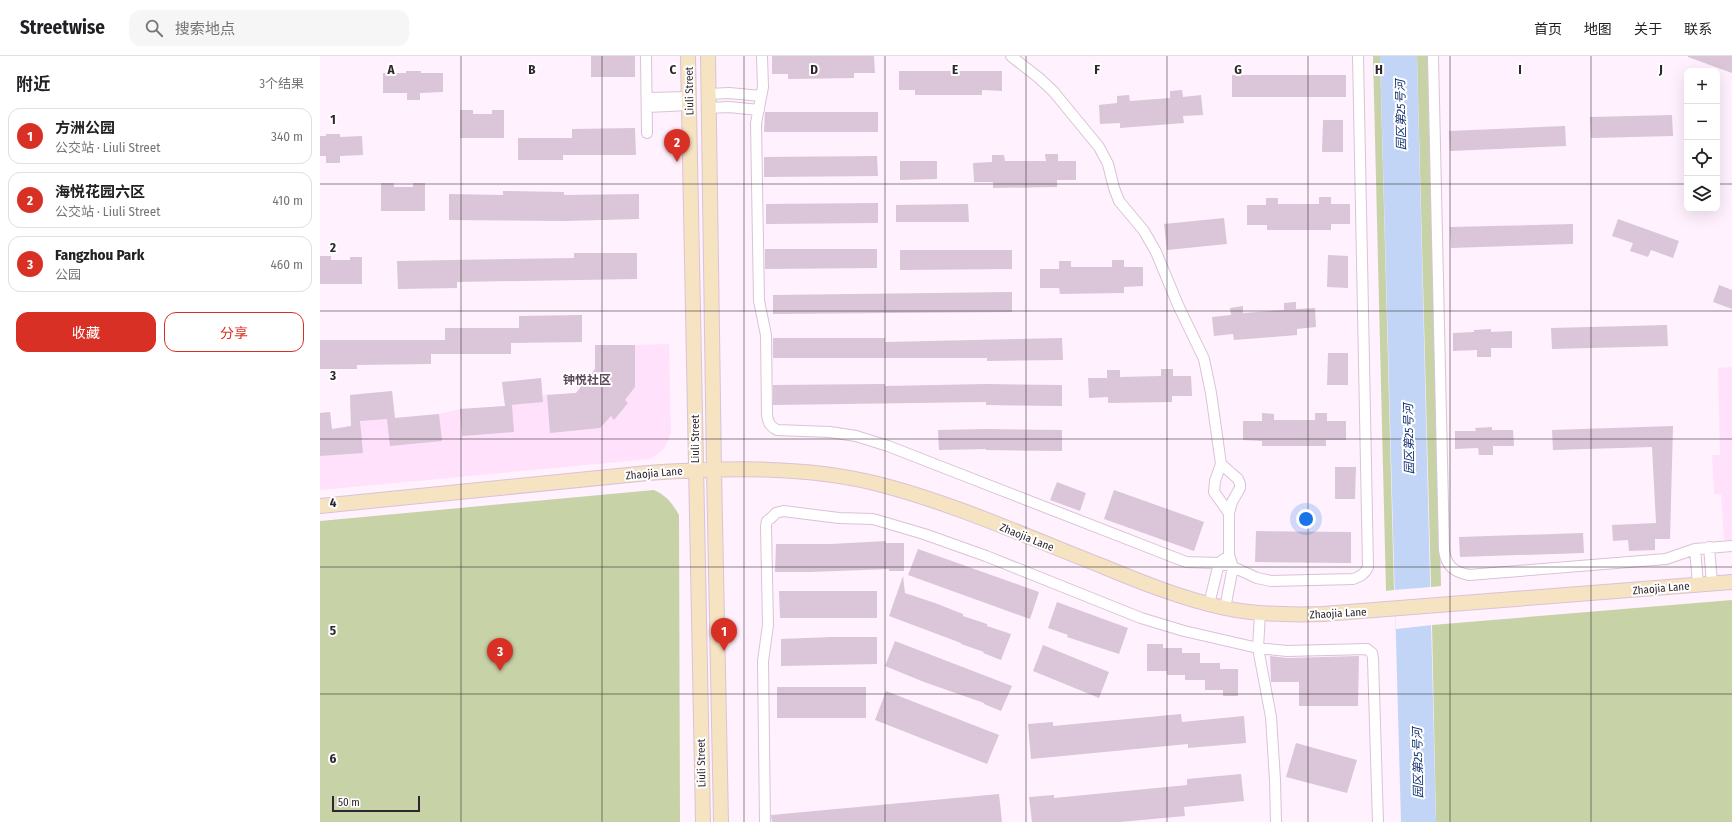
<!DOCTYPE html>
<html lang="zh">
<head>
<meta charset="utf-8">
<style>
	body { margin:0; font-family:"Fira Sans Condensed","Noto Sans SC",sans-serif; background:#f6f6f6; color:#202124 }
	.controls { position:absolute; right:12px; top:12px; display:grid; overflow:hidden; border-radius:8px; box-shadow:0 4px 16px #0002 }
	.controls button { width:36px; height:36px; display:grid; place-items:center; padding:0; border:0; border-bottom:1px solid #e0e0e0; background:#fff; color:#202124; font:20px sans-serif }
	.scale { position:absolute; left:12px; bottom:10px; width:88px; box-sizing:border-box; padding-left:4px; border:2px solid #2e262d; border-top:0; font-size:11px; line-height:14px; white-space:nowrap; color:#2e262d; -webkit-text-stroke:3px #fff; paint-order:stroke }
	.you { position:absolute; left:986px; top:463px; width:14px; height:14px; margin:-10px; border:3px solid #fff; border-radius:50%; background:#1a73e8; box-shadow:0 0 0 6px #1a73e833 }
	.badge { display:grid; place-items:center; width:26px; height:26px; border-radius:50%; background:#d93025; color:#fff; font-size:13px; font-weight:700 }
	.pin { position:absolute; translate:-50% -33px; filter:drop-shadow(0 1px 2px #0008) }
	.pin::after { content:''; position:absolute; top:21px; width:14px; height:12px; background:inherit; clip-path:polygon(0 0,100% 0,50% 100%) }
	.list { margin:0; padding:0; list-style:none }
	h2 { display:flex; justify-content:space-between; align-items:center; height:52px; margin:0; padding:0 16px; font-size:17px }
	h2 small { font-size:13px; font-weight:400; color:#757577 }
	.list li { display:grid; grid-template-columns:26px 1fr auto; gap:12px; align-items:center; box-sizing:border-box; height:56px; margin:0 8px 8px; padding:0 8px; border:1px solid #e0e0e0; border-radius:12px }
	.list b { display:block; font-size:15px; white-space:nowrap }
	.list p { margin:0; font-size:13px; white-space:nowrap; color:#757577 }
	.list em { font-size:13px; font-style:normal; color:#757577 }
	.actions { display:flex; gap:8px; padding:12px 16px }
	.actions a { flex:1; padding:9px 0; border:1px solid #d93025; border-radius:12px; text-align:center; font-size:14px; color:#d93025 }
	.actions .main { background:#d93025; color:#fff }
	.icon { flex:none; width:22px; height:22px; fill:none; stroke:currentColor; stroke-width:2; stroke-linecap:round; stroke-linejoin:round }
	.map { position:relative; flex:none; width:1412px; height:766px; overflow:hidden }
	header { display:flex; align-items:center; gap:24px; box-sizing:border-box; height:56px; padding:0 20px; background:#fff; border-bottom:1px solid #e0e0e0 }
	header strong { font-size:19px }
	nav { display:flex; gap:22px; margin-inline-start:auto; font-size:14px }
	.search { width:280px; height:36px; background:#f6f6f6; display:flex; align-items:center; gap:10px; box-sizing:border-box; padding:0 14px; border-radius:12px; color:#757577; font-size:15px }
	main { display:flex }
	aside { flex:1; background:#fff }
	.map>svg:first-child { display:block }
</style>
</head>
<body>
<header>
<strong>Streetwise</strong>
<div class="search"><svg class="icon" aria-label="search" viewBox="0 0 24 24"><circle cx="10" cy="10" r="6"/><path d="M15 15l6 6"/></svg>搜索地点</div>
<nav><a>首页</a><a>地图</a><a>关于</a><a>联系</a></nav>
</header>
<main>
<aside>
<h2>附近<small>3个结果</small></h2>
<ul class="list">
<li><span class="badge">1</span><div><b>方洲公园</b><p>公交站 · Liuli Street</p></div><em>340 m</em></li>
<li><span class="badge">2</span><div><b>海悦花园六区</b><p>公交站 · Liuli Street</p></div><em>410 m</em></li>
<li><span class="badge">3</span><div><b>Fangzhou Park</b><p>公园</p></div><em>460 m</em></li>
</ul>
<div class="actions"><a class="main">收藏</a><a>分享</a></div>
</aside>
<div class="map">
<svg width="1412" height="766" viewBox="0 0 1412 766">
	<rect width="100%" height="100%" fill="#fff1fd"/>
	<path fill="#ffe1fb" d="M 349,288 L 351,377 L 345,391 L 338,398 L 330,403 L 0,434 L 0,357 L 10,356 L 12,373 L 31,370 L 30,339 L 72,335 L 75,362 L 119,358 L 140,353 L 185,350 L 182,326 L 221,322 L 222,339 L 256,337 L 275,313 L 315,289 Z
		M 1412,311 L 1412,484 L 1404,485 L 1401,438 L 1394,438 L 1392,399 L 1400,399 L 1398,312 Z"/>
	<path fill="#c8d2a7" d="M 1053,0 L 1060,0 L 1074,534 L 1066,535 Z
		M 1097,0 L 1108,0 L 1121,530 L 1111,531 Z
		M 334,434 C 347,440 352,447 359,459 L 360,766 L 0,766 L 0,465 Z
		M 1412,544 L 1412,766 L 1116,766 L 1112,569 Z"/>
	<path fill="#c3d5f7" d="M 1060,0 L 1097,0 L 1116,766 L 1081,766 Z"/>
	<path fill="#fff1fd" d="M 1111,531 L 1112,569 L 1076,573 L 1074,534 Z"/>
	<path fill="#dbc5d8" d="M 271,0 L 315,0 L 315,21 L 271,21 Z
		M 452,0 L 554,0 L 555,17 L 534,17 L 534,22 L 468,23 L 468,18 L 452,18 Z
		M 1368,0 L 1412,0 L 1412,17 L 1368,1 Z
		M 86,15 L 101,15 L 101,17 L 123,17 L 123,36 L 100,37 L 100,44 L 87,44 L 87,37 L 63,37 L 63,17 L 86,17 Z
		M 579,15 L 682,15 L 682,35 L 662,34 L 662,39 L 595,39 L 595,34 L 579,34 Z
		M 912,19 L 1026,19 L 1026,41 L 912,41 Z
		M 862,34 L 863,41 L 881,39 L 883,59 L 863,60 L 864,67 L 800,72 L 800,67 L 780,68 L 779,49 L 797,47 L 797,40 L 809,39 L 810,45 L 850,42 L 850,35 Z
		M 140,54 L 153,54 L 153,58 L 172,58 L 172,54 L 184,54 L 184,82 L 140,82 Z
		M 445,56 L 558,56 L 558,76 L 444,76 Z
		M 1352,59 L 1353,80 L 1271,82 L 1270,61 Z
		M 1003,64 L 1023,64 L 1023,96 L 1002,96 Z
		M 1245,70 L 1246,90 L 1130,95 L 1129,75 Z
		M 315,72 L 316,99 L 243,99 L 243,104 L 198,104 L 198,82 L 252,82 L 252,73 Z
		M 6,78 L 20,78 L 20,81 L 42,80 L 43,99 L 20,100 L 20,107 L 6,107 L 6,100 L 0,100 L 0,80 L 6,80 Z
		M 725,98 L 738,98 L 738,105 L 756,105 L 756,124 L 737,124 L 737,131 L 673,132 L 673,126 L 654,126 L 653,107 L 672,106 L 672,99 L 684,99 L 685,105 L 726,105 Z
		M 557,100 L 558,120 L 444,121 L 444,101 Z
		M 580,105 L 617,105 L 617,123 L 580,124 Z
		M 61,127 L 74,127 L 74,131 L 93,131 L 93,127 L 105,127 L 105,155 L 61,155 Z
		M 183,135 L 244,136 L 244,139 L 319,138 L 319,163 L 244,165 L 129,164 L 129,138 L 183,139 Z
		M 999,141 L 1011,141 L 1011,148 L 1030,148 L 1030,168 L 1011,168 L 1011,174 L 947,174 L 947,169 L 927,169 L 927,149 L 946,149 L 946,142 L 958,142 L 958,148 L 999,148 Z
		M 558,147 L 558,167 L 446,168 L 446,148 Z
		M 648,148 L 649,166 L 576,166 L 576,149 Z
		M 904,162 L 907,188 L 847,194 L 844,168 Z
		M 1298,163 L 1359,185 L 1353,202 L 1331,194 L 1328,201 L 1310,195 L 1313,187 L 1292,180 Z
		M 1253,168 L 1253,188 L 1131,192 L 1130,171 Z
		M 445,193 L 557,193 L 557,212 L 445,213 Z
		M 580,194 L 692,194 L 692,213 L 580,214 Z
		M 254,197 L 317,197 L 317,223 L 137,226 L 137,232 L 78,233 L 77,205 L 254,202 Z
		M 1008,199 L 1028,200 L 1028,232 L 1007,231 Z
		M 0,200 L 11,200 L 11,204 L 30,204 L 30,201 L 42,201 L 42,228 L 0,228 Z
		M 792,204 L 804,204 L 804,211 L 823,211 L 823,230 L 804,231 L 804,237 L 740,238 L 739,232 L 720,232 L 720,213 L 739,213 L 739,205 L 751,205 L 751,211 L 792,211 Z
		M 1399,229 L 1412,234 L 1412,253 L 1393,246 Z
		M 692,236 L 692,256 L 453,258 L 453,239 Z
		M 976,246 L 976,253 L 995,252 L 996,271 L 977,273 L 977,279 L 914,284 L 913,278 L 894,280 L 892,261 L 911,259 L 910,252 L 923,250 L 923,257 L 964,254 L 964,247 Z
		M 262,259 L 262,286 L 191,287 L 191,298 L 111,298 L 111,308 L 37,309 L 37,313 L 0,313 L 0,284 L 125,284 L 125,272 L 199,272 L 199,260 Z
		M 1347,269 L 1348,290 L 1232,293 L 1231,272 Z
		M 1171,273 L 1171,276 L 1192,275 L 1192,292 L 1171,292 L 1171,301 L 1157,301 L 1157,294 L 1133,295 L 1133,277 L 1154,276 L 1154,274 Z
		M 453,282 L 565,282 L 565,286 L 742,282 L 743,304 L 667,305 L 667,302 L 453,302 Z
		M 275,289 L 315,289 L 315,331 L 305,344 L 308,347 L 294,364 L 291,360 L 280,372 L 230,377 L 227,339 L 256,337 L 275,313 Z
		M 1008,297 L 1028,297 L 1028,329 L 1007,329 Z
		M 841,313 L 853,313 L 853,320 L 871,320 L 872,340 L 852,340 L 852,346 L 788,347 L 788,341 L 769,342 L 768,322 L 787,322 L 787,314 L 800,314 L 800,321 L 841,320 Z
		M 221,322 L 223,346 L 190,349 L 192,349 L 194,376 L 142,380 L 140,353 L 185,350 L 182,326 Z
		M 565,328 L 565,330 L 666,328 L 742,329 L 742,350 L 666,349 L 666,346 L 453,349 L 453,329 Z
		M 72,335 L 75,362 L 119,358 L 122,385 L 70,390 L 67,363 L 40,365 L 43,397 L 0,400 L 0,357 L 10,356 L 12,373 L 31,370 L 30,339 Z
		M 942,357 L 954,358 L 954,364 L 995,364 L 995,357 L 1007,357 L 1007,365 L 1026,365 L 1026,384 L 1006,384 L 1006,390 L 942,390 L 942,385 L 923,384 L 923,365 L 942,365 Z
		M 1353,370 L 1350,483 L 1335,483 L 1335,494 L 1309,495 L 1308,484 L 1293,485 L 1292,469 L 1336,467 L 1332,391 L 1233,394 L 1232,374 Z
		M 1172,371 L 1172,374 L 1193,374 L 1194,390 L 1173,390 L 1173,399 L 1159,399 L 1158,392 L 1135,393 L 1135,375 L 1156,375 L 1155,372 Z
		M 666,373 L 742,374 L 742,395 L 666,394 L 666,393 L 619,394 L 618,374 Z
		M 1015,411 L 1036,411 L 1035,443 L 1015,443 Z
		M 737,426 L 766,437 L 760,455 L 730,444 Z
		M 794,434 L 884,466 L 874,495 L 784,463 Z
		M 936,475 L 1031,476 L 1031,507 L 935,506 Z
		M 1263,477 L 1264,497 L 1140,501 L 1139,481 Z
		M 566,485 L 566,487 L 584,487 L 584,515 L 569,515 L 569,513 L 490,516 L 455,516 L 456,488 L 511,488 Z
		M 598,493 L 719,536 L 710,563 L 588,519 Z
		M 583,520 L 585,537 L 615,547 L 643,558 L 643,560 L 667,568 L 667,570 L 691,578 L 681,604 L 663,597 L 664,596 L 641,588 L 641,587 L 569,560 Z
		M 459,535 L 557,535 L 557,562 L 460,562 Z
		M 737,546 L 808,572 L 799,598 L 747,581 L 748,579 L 728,572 Z
		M 512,581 L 557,581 L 557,608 L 461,610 L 461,583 Z
		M 575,585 L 692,630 L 681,655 L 664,648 L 664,647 L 604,626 L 565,610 Z
		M 827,588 L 843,588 L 843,592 L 862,592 L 862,597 L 880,597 L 880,607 L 900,607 L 900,613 L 918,613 L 918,640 L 903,640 L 903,634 L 885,634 L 885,624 L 865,624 L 865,619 L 847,619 L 847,615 L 827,615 Z
		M 723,589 L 789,616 L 779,642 L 713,615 Z
		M 950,600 L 967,602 L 1039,600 L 1038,650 L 979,650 L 979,626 L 951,626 Z
		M 457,631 L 546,631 L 546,662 L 457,662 Z
		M 566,635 L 679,679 L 667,708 L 555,664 Z
		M 861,658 L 862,666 L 924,660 L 926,687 L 868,692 L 868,688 L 711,703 L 708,668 L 733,666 L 733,670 Z
		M 976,687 L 1037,704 L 1027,737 L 966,721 Z
		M 921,718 L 924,745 L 864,751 L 865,760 L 800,766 L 712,766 L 709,741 L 734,739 L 734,742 L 867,729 L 867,723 Z
		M 679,738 L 682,766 L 452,766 L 451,759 Z"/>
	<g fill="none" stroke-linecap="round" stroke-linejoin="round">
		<g stroke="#d9c3d6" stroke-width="12">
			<path id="street" d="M 326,0 L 327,77
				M 442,0 L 443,31 L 436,67 L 439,245 L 446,279 L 447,359 C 448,367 450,370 457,374 L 510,376 L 536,380 L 568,390 L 866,506 L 899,507 L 913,511 L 937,522 L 951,525 L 1033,523 C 1041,520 1045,518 1048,511 L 1038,0
				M 691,0 L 719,22 L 733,35 L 779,91 L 788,108 L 794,132 L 799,145 L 824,175 L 836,196 L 858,249 L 884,303 L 891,337 L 901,408 L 895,425 L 894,436 L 909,457
				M 1113,0 L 1124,494 C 1126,510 1134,516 1149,519 L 1346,503 L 1375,493 L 1412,490
				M 388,38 L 409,37 L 441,40
				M 327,42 L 369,41
				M 327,51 L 369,49
				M 388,52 L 409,51 L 439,54
				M 901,408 L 918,423 L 920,428 L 920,432 L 912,446 L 909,457 L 909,499 L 913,511 L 905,552
				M 1389,491 L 1392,527
				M 1375,493 L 1378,528
				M 889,548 L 899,507 L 904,503
				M 940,557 L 938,592 L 951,661 L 955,724 L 956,766
				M 445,766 L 443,605 L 448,569 L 446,470 L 447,465 L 451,462 L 456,457 L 463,455 L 519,462 L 553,463 L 604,478 L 666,500 L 821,562 L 864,575 L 938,592 L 967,595 L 1047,593 L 1052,597 L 1053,603 L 1058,766"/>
		</g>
		<g stroke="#d9c3d6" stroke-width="16">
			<path id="secondary" d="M 368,0 L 383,766
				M 388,0 L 394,414 L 401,766
				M 0,450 L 328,417 C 405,412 486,409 562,429 C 638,449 710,482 782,510 C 823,527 863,543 905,552 C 937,559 971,559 1003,558 L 1412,526"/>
		</g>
		<use href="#street" stroke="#fff" stroke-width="10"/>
		<use href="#secondary" stroke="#f6e3c2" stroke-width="14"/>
	</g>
	<path fill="none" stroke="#2e262d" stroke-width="1" stroke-opacity="0.55" d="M 141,0 L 141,766M 282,0 L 282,766M 424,0 L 424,766M 565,0 L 565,766M 706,0 L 706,766M 847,0 L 847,766M 988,0 L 988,766M 1130,0 L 1130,766M 1271,0 L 1271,766M 0,128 L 1367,128M 1397,128 L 1412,128M 0,255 L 1412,255M 0,383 L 1412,383M 0,511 L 1412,511M 0,638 L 1412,638"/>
	<g text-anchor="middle" stroke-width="4" stroke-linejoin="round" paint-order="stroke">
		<g font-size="11" fill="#2e262d" stroke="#fff">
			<text transform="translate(369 35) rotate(-91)" y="4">Liuli Street</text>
			<text transform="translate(375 383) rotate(-90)" y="4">Liuli Street</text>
			<text transform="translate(334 417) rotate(-5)" y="4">Zhaojia Lane</text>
			<text transform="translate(707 481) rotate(22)" y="4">Zhaojia Lane</text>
			<text transform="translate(1341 532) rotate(-5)" y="4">Zhaojia Lane</text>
			<text transform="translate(1018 557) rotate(-3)" y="4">Zhaojia Lane</text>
			<text transform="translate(381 707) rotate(-91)" y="4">Liuli Street</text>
		</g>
		<g font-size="12" font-style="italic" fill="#153372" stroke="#fff">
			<text transform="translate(1081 59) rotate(-91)" y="4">园区第25号河</text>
			<text transform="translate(1089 383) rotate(-91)" y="4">园区第25号河</text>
			<text transform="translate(1098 707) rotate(-91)" y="4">园区第25号河</text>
		</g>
		<g font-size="12" font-weight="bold" fill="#5d495a" stroke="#fff">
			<text x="267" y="328">钟悦社区</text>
		</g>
	</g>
	<g font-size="13" text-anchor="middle" font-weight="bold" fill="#2e262d" stroke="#fff" stroke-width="4" stroke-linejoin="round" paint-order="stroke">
		<text x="71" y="18">A</text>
		<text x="212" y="18">B</text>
		<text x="353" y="18">C</text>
		<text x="494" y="18">D</text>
		<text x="635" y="18">E</text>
		<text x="777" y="18">F</text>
		<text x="918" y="18">G</text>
		<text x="1059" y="18">H</text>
		<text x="1200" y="18">I</text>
		<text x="1341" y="18">J</text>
		<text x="13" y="68">1</text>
		<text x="13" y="196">2</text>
		<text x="13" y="324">3</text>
		<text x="13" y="451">4</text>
		<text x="13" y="579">5</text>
		<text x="13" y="707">6</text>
	</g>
</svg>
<div class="controls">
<button>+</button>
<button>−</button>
<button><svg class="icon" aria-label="locate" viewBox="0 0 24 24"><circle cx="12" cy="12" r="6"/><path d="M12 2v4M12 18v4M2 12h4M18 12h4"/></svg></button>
<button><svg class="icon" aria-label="layers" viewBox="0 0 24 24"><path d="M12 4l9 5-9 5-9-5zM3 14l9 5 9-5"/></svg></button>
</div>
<div class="scale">50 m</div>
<div class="you"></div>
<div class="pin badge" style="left:404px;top:595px">1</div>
<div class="pin badge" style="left:357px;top:106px">2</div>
<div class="pin badge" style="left:180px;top:615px">3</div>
</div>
</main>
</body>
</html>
